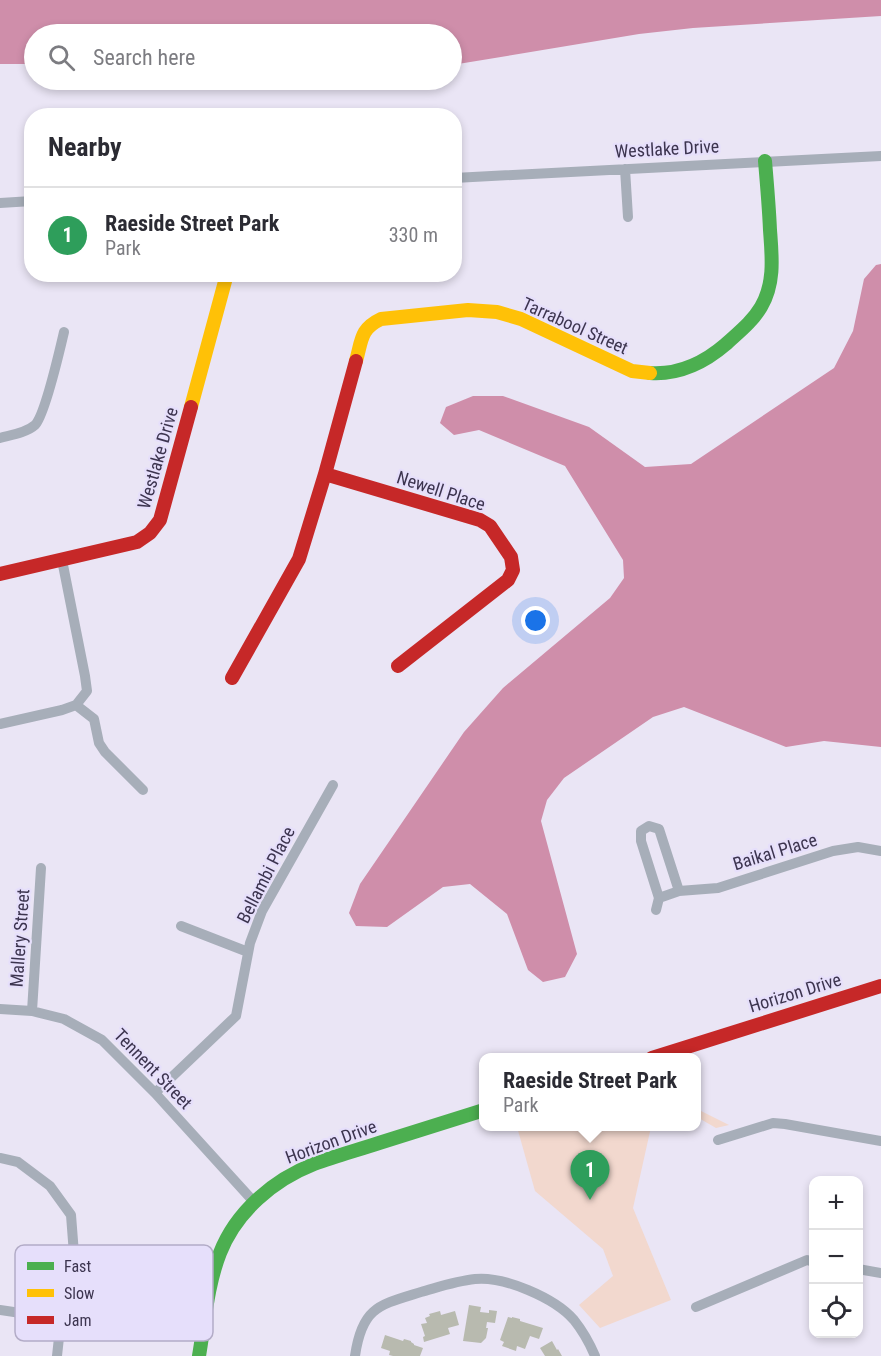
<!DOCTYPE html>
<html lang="en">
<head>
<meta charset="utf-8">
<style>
	body { margin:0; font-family:"Roboto Condensed",sans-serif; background:#f7f7f7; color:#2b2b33 }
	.controls { position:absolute; right:18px; bottom:18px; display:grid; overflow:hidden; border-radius:12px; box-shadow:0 3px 9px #0003 }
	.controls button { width:54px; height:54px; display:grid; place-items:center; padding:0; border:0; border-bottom:2px solid #e1e1e2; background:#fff; color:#2b2b33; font:30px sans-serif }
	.you { position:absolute; left:536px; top:621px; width:21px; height:21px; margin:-15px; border:4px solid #fff; border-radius:50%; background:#1a73e8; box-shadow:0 0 0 9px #1a73e833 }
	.badge { display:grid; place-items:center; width:39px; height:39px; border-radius:50%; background:#7c3aed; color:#fff; font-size:20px; font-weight:700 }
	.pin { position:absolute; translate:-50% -50px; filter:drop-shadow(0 2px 3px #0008) }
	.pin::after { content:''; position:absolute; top:32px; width:21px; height:18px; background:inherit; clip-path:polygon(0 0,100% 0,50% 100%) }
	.popup { position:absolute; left:479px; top:1053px; width:222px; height:78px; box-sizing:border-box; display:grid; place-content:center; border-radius:12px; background:#fff; filter:drop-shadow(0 2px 4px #0005); font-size:20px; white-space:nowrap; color:#7c7c81 }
	.popup b { font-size:22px; color:#2b2b33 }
	.popup::after { content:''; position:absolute; left:50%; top:100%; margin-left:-12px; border:12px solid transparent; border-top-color:#fff }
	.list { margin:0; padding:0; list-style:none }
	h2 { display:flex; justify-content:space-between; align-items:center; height:78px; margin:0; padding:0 24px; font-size:26px }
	h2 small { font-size:20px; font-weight:400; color:#7c7c81 }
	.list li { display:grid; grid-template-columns:39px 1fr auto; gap:18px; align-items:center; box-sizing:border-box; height:96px; padding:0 24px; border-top:2px solid #e1e1e2 }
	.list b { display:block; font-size:22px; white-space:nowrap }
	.list p { margin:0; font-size:20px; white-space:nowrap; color:#7c7c81 }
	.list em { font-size:20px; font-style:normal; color:#7c7c81 }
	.icon { flex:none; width:33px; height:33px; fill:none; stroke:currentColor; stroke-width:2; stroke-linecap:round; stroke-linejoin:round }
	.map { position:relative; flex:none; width:881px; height:1356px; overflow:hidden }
	.search { position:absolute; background:#fff; box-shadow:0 3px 9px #0003; left:24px; top:24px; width:438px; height:66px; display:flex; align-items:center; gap:15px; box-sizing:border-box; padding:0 21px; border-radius:33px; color:#7c7c81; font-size:22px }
	.panel { position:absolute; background:#fff; box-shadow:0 3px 9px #0003; left:24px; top:108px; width:438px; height:174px; border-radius:24px }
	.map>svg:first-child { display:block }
</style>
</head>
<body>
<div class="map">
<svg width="881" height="1356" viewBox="0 0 881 1356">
	<rect width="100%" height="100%" fill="#eae5f5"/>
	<path fill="#f2d8ce" d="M 696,1109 L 697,1109 L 729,1125 L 716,1128 L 697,1117 Z
		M 517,1127 L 651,1127 L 633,1208 L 671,1300 L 600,1328 L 579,1305 L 613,1276 L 603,1249 L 535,1191 Z"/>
	<path fill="#cf8eaa" d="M 0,0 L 881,0 L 881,16 L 693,28 L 639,34 L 452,65 L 452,34 L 34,34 L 34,64 L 0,64 Z
		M 881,264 L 881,747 L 824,741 L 786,747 L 684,707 L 653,717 L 564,778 L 547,800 L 541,821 L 577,954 L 565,977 L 543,982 L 528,970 L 507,914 L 470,884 L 443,887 L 387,927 L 356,926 L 349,913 L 360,884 L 464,732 L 503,688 L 610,598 L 624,578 L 623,560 L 565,466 L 479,430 L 454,435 L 440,423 L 446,407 L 473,396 L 503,396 L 589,427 L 645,467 L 691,464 L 834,368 L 853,331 L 864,279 L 876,265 Z"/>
	<path fill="#b8baaf" d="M 469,1305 L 481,1307 L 480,1312 L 489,1313 L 489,1310 L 497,1311 L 495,1323 L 487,1322 L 486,1328 L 488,1328 L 486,1338 L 481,1343 L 463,1341 Z
		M 440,1311 L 441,1315 L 455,1311 L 459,1325 L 448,1328 L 450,1334 L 424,1342 L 423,1337 L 425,1336 L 421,1324 L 427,1323 L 425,1318 L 430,1316 L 429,1314 Z
		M 508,1317 L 512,1318 L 512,1317 L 520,1319 L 520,1321 L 543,1328 L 539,1339 L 530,1336 L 525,1349 L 517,1346 L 516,1351 L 502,1346 L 504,1342 L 500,1340 Z
		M 385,1335 L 403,1341 L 404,1339 L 411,1341 L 411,1342 L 414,1344 L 414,1345 L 423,1348 L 420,1356 L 393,1356 L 389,1355 L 390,1351 L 381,1348 Z
		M 552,1341 L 557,1350 L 558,1349 L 562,1356 L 545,1356 L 540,1348 Z"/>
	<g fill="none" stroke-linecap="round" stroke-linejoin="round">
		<path stroke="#a7aeb9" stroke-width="10" d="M 625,169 L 628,217
			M 454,178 L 881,156
			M 0,203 L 32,201
			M 0,438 C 11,435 26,433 35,425 C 45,415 60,349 64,332
			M 76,705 L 94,719 L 99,743 L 105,752 L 143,790
			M 0,724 L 62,710 L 76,705 L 87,691 L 85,676 L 62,560
			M 659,898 L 641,841 L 641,831 L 649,826 L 659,829 L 679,891
			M 656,910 L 659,898 L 679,891 L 718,888 L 833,851 L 858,847 L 881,851
			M 181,926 L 248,952
			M 0,1009 L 32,1011 L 64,1019 L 102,1040 L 155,1093 L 253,1201
			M 32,1011 L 41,868
			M 155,1093 L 236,1016 L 250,943 L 262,911 L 333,785
			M 718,1140 L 773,1123 L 785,1124 L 881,1141
			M 0,1158 L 18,1162 L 50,1186 L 71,1215 L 74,1254 L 61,1319 L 57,1356
			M 858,1269 L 881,1273
			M 696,1307 L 807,1260 L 814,1262
			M 0,1310 L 61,1319
			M 355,1356 C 362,1307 379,1305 421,1292 C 439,1287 456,1281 475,1279 C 504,1276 555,1298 574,1320 C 582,1330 590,1344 595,1356"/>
		<path stroke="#4caf50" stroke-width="14" d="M 650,373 C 680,375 704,363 726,344 C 739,332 752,322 761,307 C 775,283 772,257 770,230 C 769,207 767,184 765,161
			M 199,1356 C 205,1321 207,1286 220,1253 C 236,1212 273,1180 314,1164 C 335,1156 358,1150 379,1143 C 414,1132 449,1121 484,1110"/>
		<path stroke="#ffc107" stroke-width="14" d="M 356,361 C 362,340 360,329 381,319 L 468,310 L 497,312 L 521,319 L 632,371 L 650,373
			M 191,407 L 227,274"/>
		<path stroke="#c62828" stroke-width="14" d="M 325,474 L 480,520 L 490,526 L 511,557 L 513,570 L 508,580 L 398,666
			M 0,574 L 137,542 L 150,533 L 160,520 L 191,407
			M 232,678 L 299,559 L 325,474 L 356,361
			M 652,1058 L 881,986"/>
	</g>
	<g text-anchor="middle" stroke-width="4.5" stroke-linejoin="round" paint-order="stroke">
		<g font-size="18" fill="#3c344f" stroke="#e6dffb">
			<text transform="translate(667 149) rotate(-3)" y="6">Westlake Drive</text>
			<text transform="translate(575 326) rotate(24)" y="6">Tarrabool Street</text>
			<text transform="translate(158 458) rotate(-74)" y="6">Westlake Drive</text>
			<text transform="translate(441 491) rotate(18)" y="6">Newell Place</text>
			<text transform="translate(775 852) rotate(-17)" y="6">Baikal Place</text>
			<text transform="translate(266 875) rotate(-63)" y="6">Bellambi Place</text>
			<text transform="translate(20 938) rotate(-86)" y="6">Mallery Street</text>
			<text transform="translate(795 993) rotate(-17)" y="6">Horizon Drive</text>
			<text transform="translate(153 1069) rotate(46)" y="6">Tennent Street</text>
			<text transform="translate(331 1142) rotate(-20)" y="6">Horizon Drive</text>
		</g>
	</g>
	<rect x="15" y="1245" width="198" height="96" rx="9" fill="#e6dffb" stroke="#b3acc7" stroke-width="1.5"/>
	<rect x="27" y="1262" width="27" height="8" fill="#4caf50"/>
	<rect x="27" y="1289" width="27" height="8" fill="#ffc107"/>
	<rect x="27" y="1316" width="27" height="8" fill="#c62828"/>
	<g font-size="16" fill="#3c344f">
		<text x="64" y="1272">Fast</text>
		<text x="64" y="1299">Slow</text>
		<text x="64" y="1326">Jam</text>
	</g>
</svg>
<div class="controls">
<button>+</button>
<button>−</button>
<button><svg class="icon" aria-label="locate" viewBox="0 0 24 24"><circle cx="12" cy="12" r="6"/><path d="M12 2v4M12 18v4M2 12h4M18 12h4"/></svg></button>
</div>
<div class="you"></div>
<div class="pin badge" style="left:590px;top:1200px;background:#2e9e5b">1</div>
<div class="popup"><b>Raeside Street Park</b>Park</div>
<div class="search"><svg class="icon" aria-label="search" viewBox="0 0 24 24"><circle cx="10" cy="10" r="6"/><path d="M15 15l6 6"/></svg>Search here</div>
<section class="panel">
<h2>Nearby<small></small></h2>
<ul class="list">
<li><span class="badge" style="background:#2e9e5b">1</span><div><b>Raeside Street Park</b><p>Park</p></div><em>330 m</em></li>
</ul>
</section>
</div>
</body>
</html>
